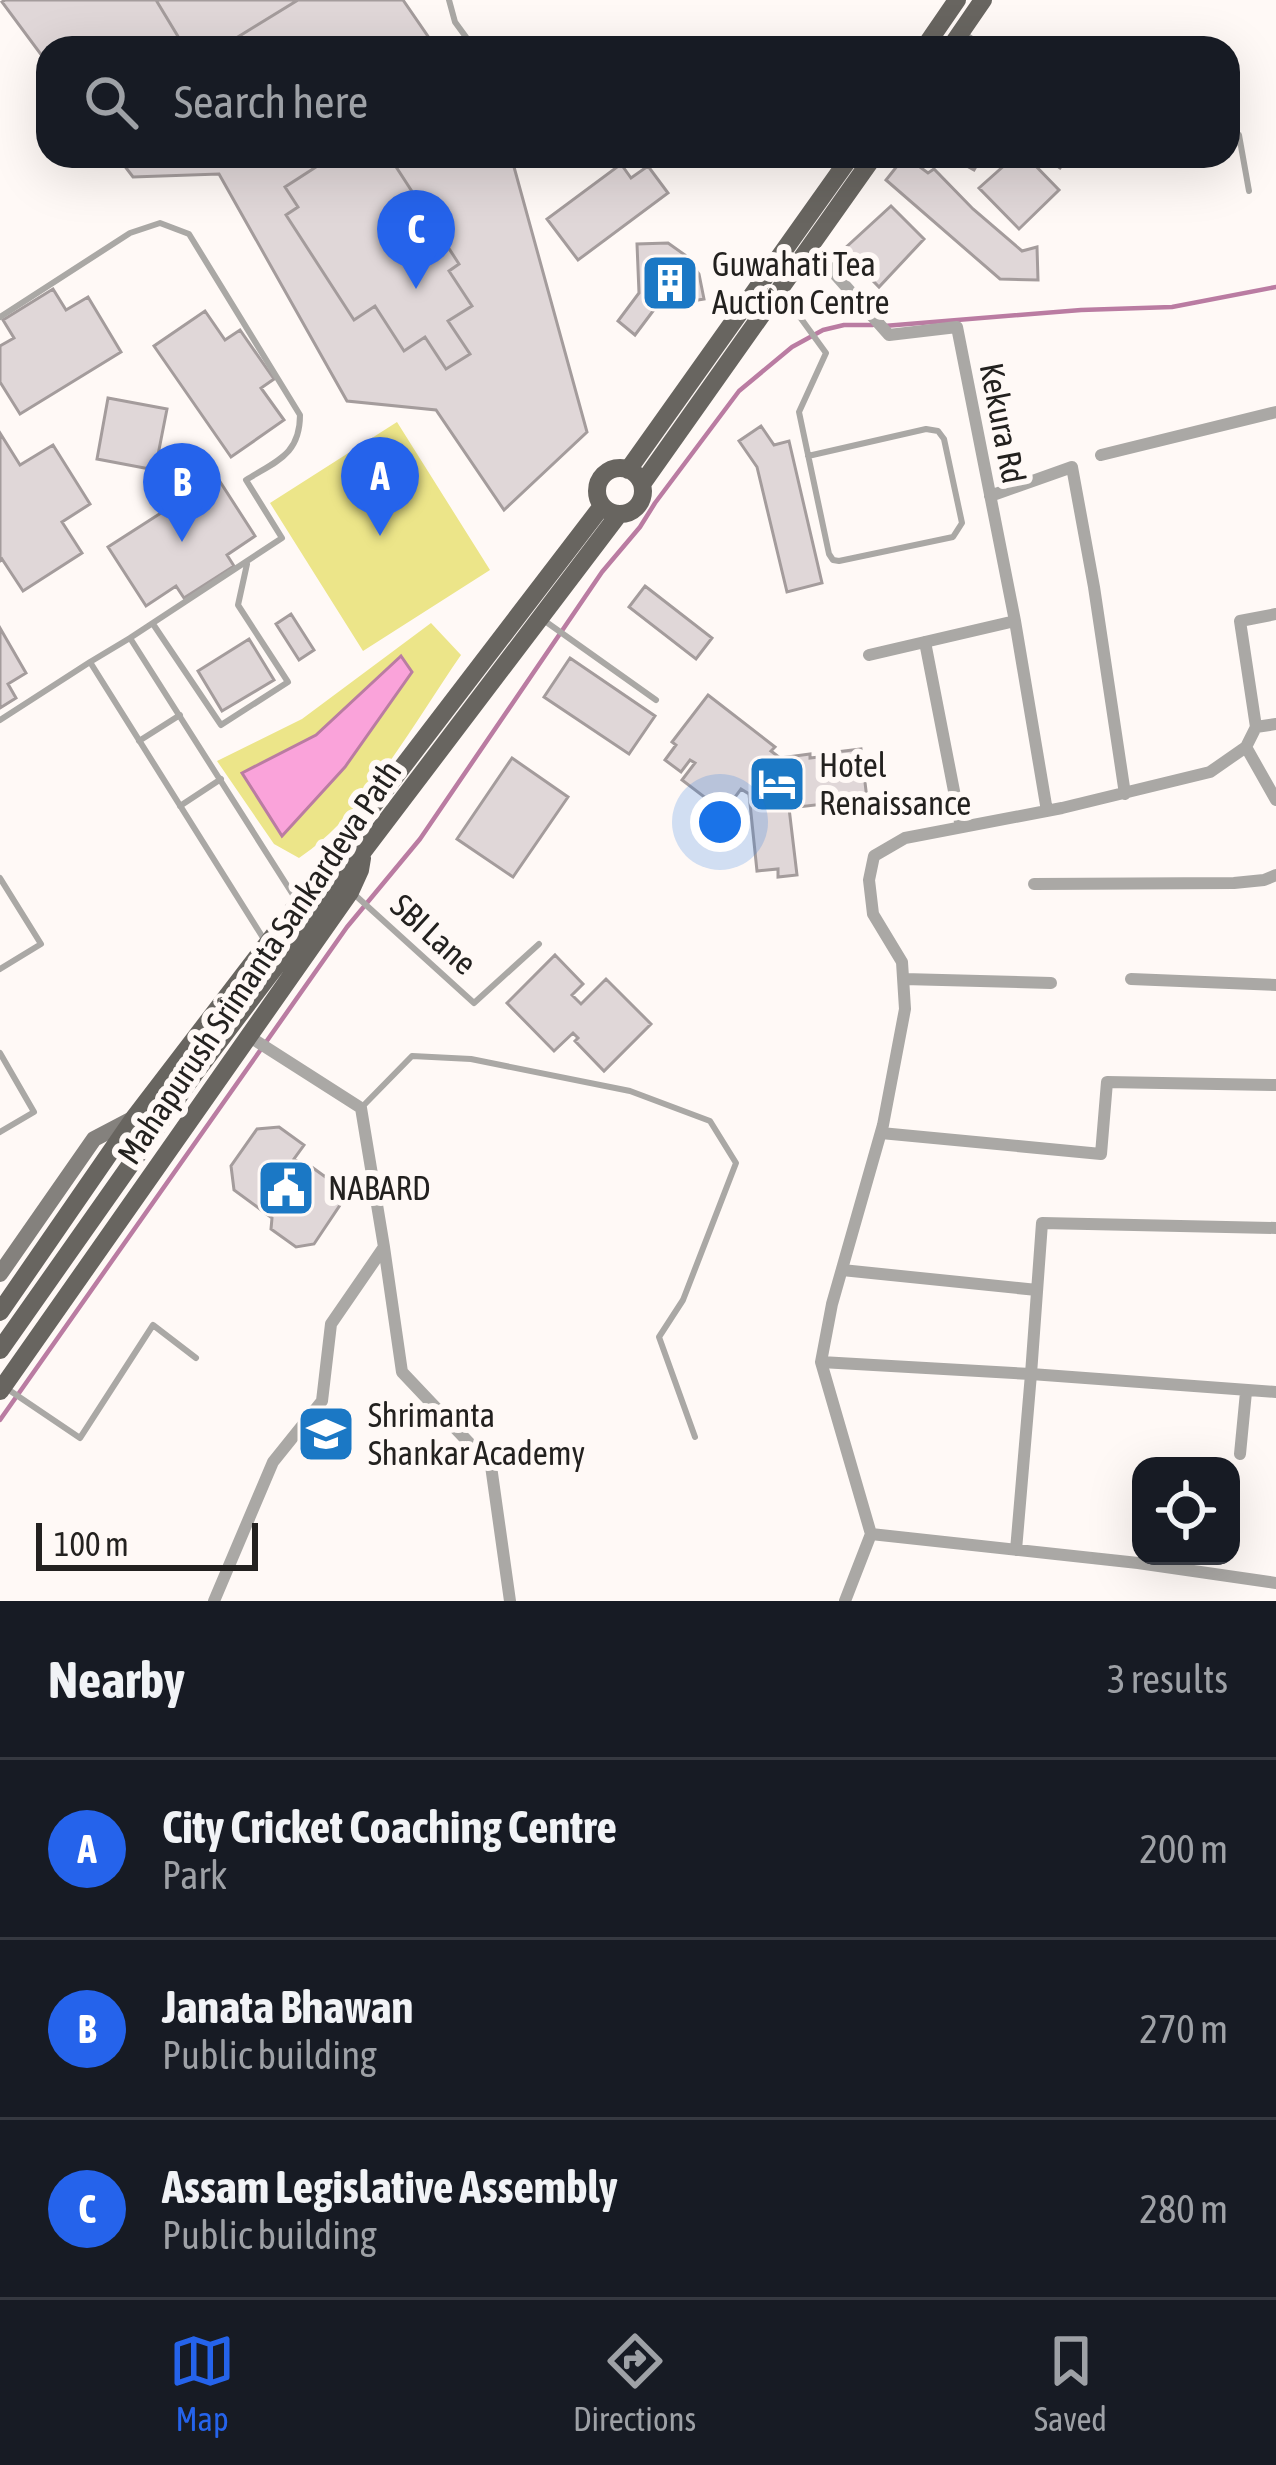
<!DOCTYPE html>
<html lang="en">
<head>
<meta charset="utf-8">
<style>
	body { margin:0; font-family:"Asap Condensed",sans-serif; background:#20242c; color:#f1f3f6 }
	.controls { position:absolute; right:36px; bottom:36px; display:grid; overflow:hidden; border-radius:24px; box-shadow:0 12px 48px #0002 }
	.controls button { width:108px; height:108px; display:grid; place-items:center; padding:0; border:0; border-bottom:3px solid #363941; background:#171b24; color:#f1f3f6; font:60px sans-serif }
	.scale { position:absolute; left:36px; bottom:30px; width:222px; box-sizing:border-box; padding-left:12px; border:6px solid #23211f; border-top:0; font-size:33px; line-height:42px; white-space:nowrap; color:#23211f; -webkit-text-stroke:9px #fff9f6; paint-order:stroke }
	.you { position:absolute; left:720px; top:822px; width:42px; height:42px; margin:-30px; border:9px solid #fff; border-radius:50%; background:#1a73e8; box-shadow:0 0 0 18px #1a73e833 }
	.badge { display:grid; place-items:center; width:78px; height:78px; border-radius:50%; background:#2563eb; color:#fff; font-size:39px; font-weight:700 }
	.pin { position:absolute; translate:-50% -99px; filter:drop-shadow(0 3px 6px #0008) }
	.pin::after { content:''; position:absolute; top:63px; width:42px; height:36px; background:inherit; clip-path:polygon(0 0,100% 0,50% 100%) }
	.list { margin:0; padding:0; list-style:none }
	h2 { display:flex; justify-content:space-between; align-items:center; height:156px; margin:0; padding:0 48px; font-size:51px }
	h2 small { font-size:39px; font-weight:400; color:#9ea1a6 }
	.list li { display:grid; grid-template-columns:78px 1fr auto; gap:36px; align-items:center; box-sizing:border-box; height:180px; padding:0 48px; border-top:3px solid #363941 }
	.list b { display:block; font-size:45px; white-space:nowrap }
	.list p { margin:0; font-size:39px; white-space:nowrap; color:#9ea1a6 }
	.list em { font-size:39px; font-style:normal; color:#9ea1a6 }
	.icon { flex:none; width:66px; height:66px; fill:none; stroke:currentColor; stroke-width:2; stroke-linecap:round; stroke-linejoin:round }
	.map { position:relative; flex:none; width:1276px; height:1601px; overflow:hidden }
	.search { position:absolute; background:#171b24; box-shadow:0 12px 48px #0002; left:36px; right:36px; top:36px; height:132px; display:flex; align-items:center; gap:30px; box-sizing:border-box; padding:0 42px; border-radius:36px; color:#9ea1a6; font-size:45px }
	.sheet { height:696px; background:#171b24 }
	nav { display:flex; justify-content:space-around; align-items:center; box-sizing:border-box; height:168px; border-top:3px solid #363941; background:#171b24; font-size:33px; color:#9ea1a6 }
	nav a { display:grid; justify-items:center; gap:6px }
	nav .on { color:#2563eb }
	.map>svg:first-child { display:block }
</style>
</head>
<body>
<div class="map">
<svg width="1276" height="1601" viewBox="0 0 1276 1601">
	<rect width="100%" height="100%" fill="#fff9f6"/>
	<path fill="#ece589" d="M 397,422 L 490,570 L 363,651 L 270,503 Z
		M 431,623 L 461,655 C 415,721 365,814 299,858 L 274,844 L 217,761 L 302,719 Z"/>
	<path fill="#faa3da" stroke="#ba7ca2" stroke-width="3" d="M 401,656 L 412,672 L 345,767 L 282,836 L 242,773 L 316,735 Z"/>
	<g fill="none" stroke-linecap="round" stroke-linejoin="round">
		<path stroke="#ba7ca2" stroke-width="4.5" d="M 884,326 L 1081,310 L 1172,307 L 1276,287
			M 0,1420 L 347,927 L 420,839 L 602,572 L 640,527 L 655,503 L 739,391 L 792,347 L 823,330 L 844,325 L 873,325"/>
	</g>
	<path fill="#e0d7d8" stroke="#a49c9c" stroke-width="3" d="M 5,0 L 403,0 L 436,48 L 48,48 L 48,64 L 2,2 Z
		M 156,0 L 298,0 L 220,48 L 185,48 Z
		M 117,156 L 511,156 L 587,432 L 504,510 L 436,410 L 347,401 L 219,174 L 133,177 Z
		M 333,156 L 389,156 L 459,264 L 449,271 L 472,306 L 448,321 L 470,354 L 446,369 L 425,337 L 404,351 L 375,306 L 354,320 L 286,215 L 298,207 L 285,187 Z
		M 905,156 L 928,173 L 934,169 L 973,209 L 1022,251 L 1037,247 L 1038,280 L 1000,279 L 886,180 Z
		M 949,156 L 982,156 L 974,170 Z
		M 1015,156 L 1026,156 L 1059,190 L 1019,229 L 979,188 Z
		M 1043,156 L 1069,156 L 1060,168 Z
		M 621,164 L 631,178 L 648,166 L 668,193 L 578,260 L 547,219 Z
		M 891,206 L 924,239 L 879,287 L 843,250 Z
		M 668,243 L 685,255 L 699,274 L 704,299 L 656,307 L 635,335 L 618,321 L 639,293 L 637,244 Z
		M 53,289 L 66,310 L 88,297 L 121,352 L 20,414 L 0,382 L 0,346 L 14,338 L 3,320 Z
		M 205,311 L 225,340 L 240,330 L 274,379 L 261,388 L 284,420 L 231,457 L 154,346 Z
		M 108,398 L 167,409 L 155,470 L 97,459 Z
		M 761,426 L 774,445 L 789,441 L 822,583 L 787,592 L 757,467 L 739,441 Z
		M 0,433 L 20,465 L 53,445 L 90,504 L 62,522 L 82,553 L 23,591 L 2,559 L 0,561 Z
		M 217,477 L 255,536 L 227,555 L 234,566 L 184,598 L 176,586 L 146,606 L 108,547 Z
		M 645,586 L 712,638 L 696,659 L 629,607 Z
		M 291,614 L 314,650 L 299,660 L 276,624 Z
		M 0,628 L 26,673 L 8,684 L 16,698 L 0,708 Z
		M 249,639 L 274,680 L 222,711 L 198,671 Z
		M 570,658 L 655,716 L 629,754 L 544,697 Z
		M 708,695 L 775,747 L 771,751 L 780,758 L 810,754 L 810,758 L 819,757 L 819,754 L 861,749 L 867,799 L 789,808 L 797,875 L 778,877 L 778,869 L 757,871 L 749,794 L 741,789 L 724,812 L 682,780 L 695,763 L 690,760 L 681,772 L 665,760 L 676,745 L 672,742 Z
		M 512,758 L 568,797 L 513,877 L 457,839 Z
		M 555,955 L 583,984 L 572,995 L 581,1004 L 606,979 L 651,1024 L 604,1071 L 575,1041 L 578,1038 L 573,1033 L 554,1051 L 507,1003 Z
		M 279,1127 L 304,1145 L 294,1159 L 311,1171 L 313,1168 L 338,1186 L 340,1205 L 314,1244 L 296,1247 L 271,1229 L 272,1218 L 234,1190 L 231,1166 L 257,1129 Z"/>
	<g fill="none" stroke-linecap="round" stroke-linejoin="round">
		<path stroke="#aaa8a5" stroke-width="6" d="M 449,0 L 455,22 L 474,48
			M 965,34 L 984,48
			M 1228,136 L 1239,135 L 1249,191
			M 781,291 L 826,353 L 799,412 L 829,554 L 833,560 L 839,561 L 953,537 L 962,523 L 944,439 L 938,431 L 926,429 L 808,456
			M 0,317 L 130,233 L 160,223 L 189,234 L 300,415 C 300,455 276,461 246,480 L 282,538 L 130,638
			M 542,619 L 656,700
			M 153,624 L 221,725 L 288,682 L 238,605 L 247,564
			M 0,720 L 90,662
			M 139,741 L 180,715
			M 180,806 L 221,779
			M 0,878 L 41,944 L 0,969
			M 355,895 L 474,1003 L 539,944
			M 265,941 L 90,662 L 130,638 L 297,901
			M 0,1053 L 34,1112 L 0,1132
			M 363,1106 L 412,1056 L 471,1059 L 630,1091 L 710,1121 L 736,1163 L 683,1300 L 659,1337 L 695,1437
			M 6,1388 L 80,1438 L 153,1325 L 196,1358"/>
		<path stroke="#aaa8a5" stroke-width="12" d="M 781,47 L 784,48
			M 810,246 L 889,335 L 957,327 L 1015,621
			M 1101,455 L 1276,412
			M 990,496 L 1072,467 L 1094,587 L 1125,794
			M 925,642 L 961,827
			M 869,655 L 1015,621 L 1047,811
			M 1256,727 L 1276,724
			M 1246,747 L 1276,800
			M 1034,884 L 1234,883 L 1264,880 L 1276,875
			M 904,979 L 1051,983
			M 1131,979 L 1276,985
			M 881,1133 L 1101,1154 L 1107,1082 L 1276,1085
			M 384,1247 L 402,1372 L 491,1466 L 510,1601
			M 842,1270 L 1037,1290
			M 821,1362 L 1031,1374 L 1042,1223 L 1276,1228
			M 1240,1454 L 1246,1392
			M 871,1534 L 821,1362 L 832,1304 L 883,1125 L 905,1009 L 902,962 L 873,914 L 869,880 L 874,856 L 905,838 L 1062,808 L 1210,772 L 1246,747 L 1256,727 L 1240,621 L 1276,614
			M 1016,1550 L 1031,1374 L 1276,1392
			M 214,1601 L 273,1462 L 322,1401 L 331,1324 L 384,1247 L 361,1108 L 250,1037
			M 845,1601 L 871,1534 L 1138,1563 L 1276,1583"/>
		<path stroke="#84817d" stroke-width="16" d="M 0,1274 L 94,1139 L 134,1118"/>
		<path stroke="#686560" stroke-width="18" d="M 924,48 L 957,0
			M 950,48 L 983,0
			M597 491a23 23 0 1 1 46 0a23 23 0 1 1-46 0Z
			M 628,470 L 851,156
			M 642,484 L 874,156
			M 0,1312 L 134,1118 L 602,506
			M 0,1350 L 195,1073 L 619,514
			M 0,1391 L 350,892 L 360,870 L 362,858"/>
	</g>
	<defs>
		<g id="building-square" transform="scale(3)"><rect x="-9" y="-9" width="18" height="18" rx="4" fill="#1b78c5" stroke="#fff9f6"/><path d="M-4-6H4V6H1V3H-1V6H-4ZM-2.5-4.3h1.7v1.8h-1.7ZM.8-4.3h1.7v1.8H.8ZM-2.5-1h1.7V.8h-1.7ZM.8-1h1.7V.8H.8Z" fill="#fff"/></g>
		<g id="hotel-square" transform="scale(3)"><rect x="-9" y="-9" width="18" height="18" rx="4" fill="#1b78c5" stroke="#fff9f6"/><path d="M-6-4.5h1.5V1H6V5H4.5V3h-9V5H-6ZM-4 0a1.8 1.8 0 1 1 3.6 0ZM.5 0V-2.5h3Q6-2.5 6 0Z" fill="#fff"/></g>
		<g id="civic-square" transform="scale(3)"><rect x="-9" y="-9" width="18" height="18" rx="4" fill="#1b78c5" stroke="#fff9f6"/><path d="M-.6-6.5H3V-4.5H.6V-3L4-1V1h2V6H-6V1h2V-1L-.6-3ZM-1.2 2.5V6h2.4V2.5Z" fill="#fff"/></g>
		<g id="school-square" transform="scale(3)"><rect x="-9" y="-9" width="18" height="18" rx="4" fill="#1b78c5" stroke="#fff9f6"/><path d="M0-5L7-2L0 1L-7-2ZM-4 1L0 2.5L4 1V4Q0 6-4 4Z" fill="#fff"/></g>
	</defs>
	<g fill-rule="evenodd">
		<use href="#building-square" x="670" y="283"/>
		<use href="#hotel-square" x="777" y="784"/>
		<use href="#civic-square" x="286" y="1188"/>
		<use href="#school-square" x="326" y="1434"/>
	</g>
	<g text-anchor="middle" stroke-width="12" stroke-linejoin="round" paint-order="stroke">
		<g font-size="33" fill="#23211f" stroke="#fff9f6" text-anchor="start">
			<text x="712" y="276">Guwahati Tea<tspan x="712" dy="38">Auction Centre</tspan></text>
			<text x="819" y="777">Hotel<tspan x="819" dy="38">Renaissance</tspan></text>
			<text x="328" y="1200">NABARD</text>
			<text x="368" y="1427">Shrimanta<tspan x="368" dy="38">Shankar Academy</tspan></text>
		</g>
		<g font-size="33" fill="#23211f" stroke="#fff9f6">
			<text transform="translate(1003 423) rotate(79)" y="12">Kekura Rd</text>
			<text transform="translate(434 934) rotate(42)" y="12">SBI Lane</text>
			<text transform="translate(259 962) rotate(-56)" y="12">Mahapurush Srimanta Sankardeva Path</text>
		</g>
	</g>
</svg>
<div class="controls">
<button><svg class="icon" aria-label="locate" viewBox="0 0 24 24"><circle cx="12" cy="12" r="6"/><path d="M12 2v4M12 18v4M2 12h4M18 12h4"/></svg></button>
</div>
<div class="scale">100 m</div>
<div class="you"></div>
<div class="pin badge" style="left:380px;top:536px">A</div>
<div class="pin badge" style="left:182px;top:542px">B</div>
<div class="pin badge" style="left:416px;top:289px">C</div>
<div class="search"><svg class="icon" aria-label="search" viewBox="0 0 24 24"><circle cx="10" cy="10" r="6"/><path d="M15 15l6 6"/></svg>Search here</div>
</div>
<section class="sheet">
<h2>Nearby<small>3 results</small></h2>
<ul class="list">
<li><span class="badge">A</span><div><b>City Cricket Coaching Centre</b><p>Park</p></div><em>200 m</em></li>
<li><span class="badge">B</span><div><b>Janata Bhawan</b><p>Public building</p></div><em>270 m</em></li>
<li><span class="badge">C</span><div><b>Assam Legislative Assembly</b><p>Public building</p></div><em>280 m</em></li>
</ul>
</section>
<nav>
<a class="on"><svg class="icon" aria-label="map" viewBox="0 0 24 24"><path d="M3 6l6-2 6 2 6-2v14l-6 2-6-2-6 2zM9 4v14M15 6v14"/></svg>Map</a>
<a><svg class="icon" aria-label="directions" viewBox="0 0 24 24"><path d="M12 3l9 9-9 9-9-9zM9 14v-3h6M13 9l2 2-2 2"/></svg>Directions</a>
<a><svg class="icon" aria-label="saved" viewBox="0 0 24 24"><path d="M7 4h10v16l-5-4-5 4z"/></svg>Saved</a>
</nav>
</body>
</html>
